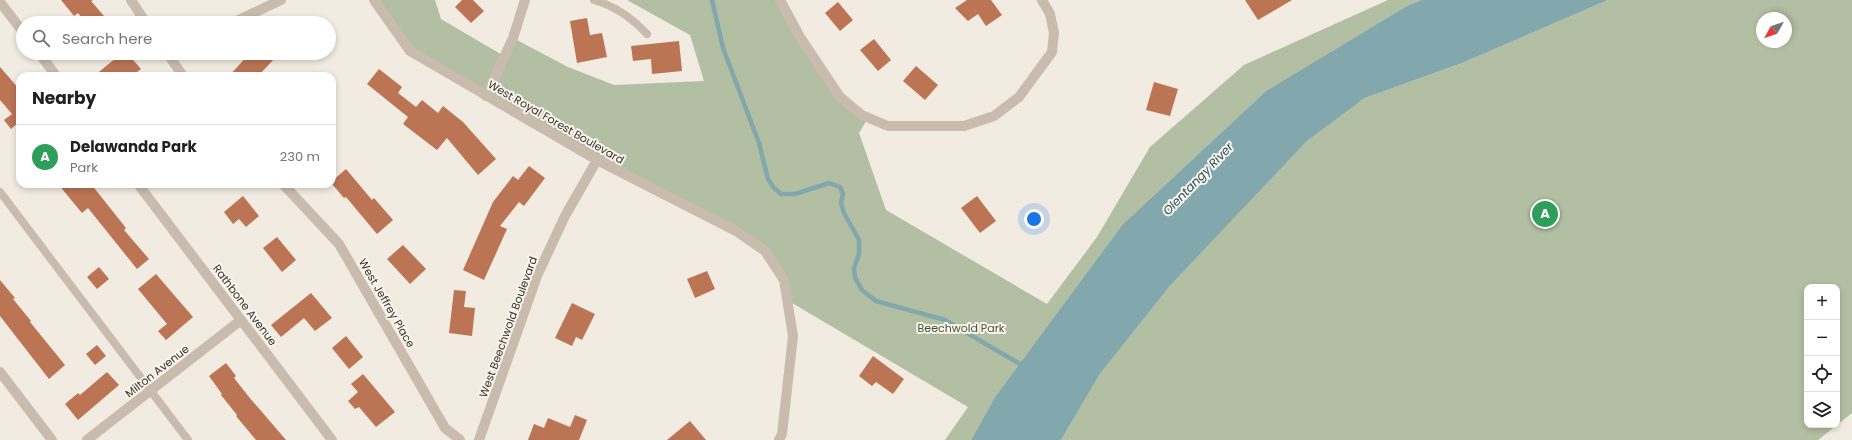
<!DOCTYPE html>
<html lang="en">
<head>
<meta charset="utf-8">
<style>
	body { margin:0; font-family:Poppins,sans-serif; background:#f2f2f2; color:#202124 }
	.controls { position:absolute; right:12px; bottom:12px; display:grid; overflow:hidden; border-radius:8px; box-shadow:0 2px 6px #0003 }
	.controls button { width:36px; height:36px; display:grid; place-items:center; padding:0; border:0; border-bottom:1px solid #e0e0e0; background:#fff; color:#202124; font:20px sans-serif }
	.compass { position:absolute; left:1756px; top:12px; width:36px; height:36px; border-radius:50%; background:#fff; box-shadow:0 2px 6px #0003; rotate:230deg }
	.you { position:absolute; left:1034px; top:219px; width:14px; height:14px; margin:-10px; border:3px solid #fff; border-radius:50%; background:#1a73e8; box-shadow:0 0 0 6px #1a73e833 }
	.badge { display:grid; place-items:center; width:26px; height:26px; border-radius:50%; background:#244f56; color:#fff; font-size:13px; font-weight:700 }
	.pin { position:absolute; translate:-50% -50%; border:2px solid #fff; box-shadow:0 1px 4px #0006 }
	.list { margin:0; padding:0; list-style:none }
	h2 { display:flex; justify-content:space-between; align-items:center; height:52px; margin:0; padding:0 16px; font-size:17px }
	h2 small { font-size:13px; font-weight:400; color:#757577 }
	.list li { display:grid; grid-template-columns:26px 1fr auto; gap:12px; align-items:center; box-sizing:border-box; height:64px; padding:0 16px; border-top:1px solid #e0e0e0 }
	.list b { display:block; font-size:15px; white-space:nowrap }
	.list p { margin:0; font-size:13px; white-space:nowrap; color:#757577 }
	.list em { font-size:13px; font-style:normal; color:#757577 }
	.icon { flex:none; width:22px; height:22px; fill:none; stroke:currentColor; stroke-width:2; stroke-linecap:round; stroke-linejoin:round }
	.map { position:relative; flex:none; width:1852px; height:440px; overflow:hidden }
	.search { position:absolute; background:#fff; box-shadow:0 2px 6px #0003; left:16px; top:16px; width:320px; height:44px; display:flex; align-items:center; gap:10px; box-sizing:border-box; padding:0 14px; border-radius:22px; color:#757577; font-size:15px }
	.panel { position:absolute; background:#fff; box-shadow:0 2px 6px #0003; left:16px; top:72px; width:320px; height:116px; border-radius:12px }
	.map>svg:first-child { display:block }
</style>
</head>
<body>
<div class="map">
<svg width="1852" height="440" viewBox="0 0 1852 440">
	<rect width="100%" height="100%" fill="#f1ebe1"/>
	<path fill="#b3bfa2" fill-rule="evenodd" d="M 374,0 L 435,0 L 441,19 L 504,56 L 513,38 L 568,67 L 614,85 L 704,81 L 690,35 L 627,0 L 780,0 L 840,97 L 868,118 L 859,133 L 886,210 L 1047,304 L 1097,237 L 1150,147 L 1244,65 L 1388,0 L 1421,0 L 1405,7 L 1266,91 L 1122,225 L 995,397 L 971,440 L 945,440 L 968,407 L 787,300 L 784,280 L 765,251 L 410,51 Z
		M 1608,0 L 1852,0 L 1852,413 L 1837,425 L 1837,287 L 1807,287 L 1807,425 L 1837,425 L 1818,440 L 1061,440 L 1100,374 L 1169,287 L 1307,141 L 1365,98 L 1462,63 ZM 1762,18 L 1786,18 L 1786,42 L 1762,42 Z"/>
	<path fill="#82a7ac" d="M 1421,0 L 1608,0 L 1462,63 L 1365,98 L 1307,141 L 1169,287 L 1100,374 L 1061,440 L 971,440 L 995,397 L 1122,225 L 1266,91 L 1405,7 Z"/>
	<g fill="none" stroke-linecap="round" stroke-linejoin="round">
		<path stroke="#82a7ac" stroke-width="4.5" d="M 712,0 L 723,48 L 759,143 L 768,179 L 774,188 L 781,194 L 795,194 L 829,183 L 840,187 L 843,194 L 841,203 L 844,213 L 859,240 L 859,254 L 854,268 L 855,278 L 862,290 L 876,301 L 945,320 L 1020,364"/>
	</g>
	<path fill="#bb7555" d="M 61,0 L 93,0 L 91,1 L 110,23 L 86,23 L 78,13 L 74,16 Z
		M 462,0 L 473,0 L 484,11 L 471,23 L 455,7 Z
		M 967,0 L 991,0 L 1002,15 L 986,26 L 978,14 L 968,21 L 955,8 Z
		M 1245,0 L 1292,0 L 1258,20 Z
		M 838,2 L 853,20 L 840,31 L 825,13 Z
		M 587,18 L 590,35 L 602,33 L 607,57 L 577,63 L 570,21 Z
		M 874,39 L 891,60 L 878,71 L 860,50 Z
		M 679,41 L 682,71 L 652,74 L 651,59 L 633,61 L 631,46 Z
		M 122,53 L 127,53 L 141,69 L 132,76 L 94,76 Z
		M 250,53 L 269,53 L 275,58 L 258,76 L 229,76 Z
		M 916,66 L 938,85 L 925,100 L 903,81 Z
		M 0,67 L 20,90 L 20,124 L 19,122 L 11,129 L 4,120 L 12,114 L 0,100 Z
		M 379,69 L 402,87 L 398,93 L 416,107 L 422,100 L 438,113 L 443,106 L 463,122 L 496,159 L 478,175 L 447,138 L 437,150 L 403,124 L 408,117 L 367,84 Z
		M 1154,82 L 1178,89 L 1170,116 L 1146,110 Z
		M 529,166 L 545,178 L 524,206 L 519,202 L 500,226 L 507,229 L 484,280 L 463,270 L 493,202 L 513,176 L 518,180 Z
		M 346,169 L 372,200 L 374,198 L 393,220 L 377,234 L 346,197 L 344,198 L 332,184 L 332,181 Z
		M 58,184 L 91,184 L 126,228 L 124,230 L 149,259 L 137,269 L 88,208 L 82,213 Z
		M 243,196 L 259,216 L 246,227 L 239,219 L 233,224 L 224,212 Z
		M 977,196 L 996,221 L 980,233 L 961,208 Z
		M 277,237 L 296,260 L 282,272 L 263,248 Z
		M 403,245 L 426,269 L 410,284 L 387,259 Z
		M 99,267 L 109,279 L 97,289 L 87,277 Z
		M 707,271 L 715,289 L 695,298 L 687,279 Z
		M 156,274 L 193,317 L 166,340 L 158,331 L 167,324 L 138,289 Z
		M 0,280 L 15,298 L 13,299 L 31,321 L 30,322 L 65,365 L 49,379 L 0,316 Z
		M 454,290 L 466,291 L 464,307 L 475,308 L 472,336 L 449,333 Z
		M 311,293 L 332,318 L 315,331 L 304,318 L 281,337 L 271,325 Z
		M 572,303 L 595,314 L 582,340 L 576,337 L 572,346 L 555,338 Z
		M 346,336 L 363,357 L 349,369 L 332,348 Z
		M 97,345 L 106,356 L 95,365 L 86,354 Z
		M 873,356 L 904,379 L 893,394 L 876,382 L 872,386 L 859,376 Z
		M 226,363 L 236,376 L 234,378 L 249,397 L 286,440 L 256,440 L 236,416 L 237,415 L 221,395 L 222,394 L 209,376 Z
		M 107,372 L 119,385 L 78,420 L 65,404 L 78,393 L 80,395 Z
		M 363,374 L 395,412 L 376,427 L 359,407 L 355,409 L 348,401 L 358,392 L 351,384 Z
		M 575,415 L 587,420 L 579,440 L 528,440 L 534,424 L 544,428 L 548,418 L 570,427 Z
		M 690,421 L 706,440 L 667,440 Z"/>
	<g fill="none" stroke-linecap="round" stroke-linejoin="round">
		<path stroke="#c9bcae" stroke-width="8" d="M 594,0 C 615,6 632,18 647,34
			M 0,192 L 188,440"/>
		<path stroke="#c9bcae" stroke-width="10" d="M 131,0 L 146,23
			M 374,0 L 410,51 L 597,160 L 736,231 L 765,251 L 784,280 L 793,336 L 782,434 L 779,440
			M 780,0 L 800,37 L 840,97 L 862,115 L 888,126 L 964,126 L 994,116 L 1019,97 L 1052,52 L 1054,33 L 1050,14 L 1042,0
			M 0,2 L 23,32
			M 232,23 L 281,0
			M 39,53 L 56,76
			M 167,53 L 183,76
			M 486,96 L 513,38 L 525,0
			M 138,184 L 332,440
			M 283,184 L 339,244 L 445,428 L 460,440
			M 0,372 L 52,440
			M 87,440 L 241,320
			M 479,440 L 537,276 L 565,216 L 597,160"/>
	</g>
	<g text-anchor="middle" stroke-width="4" stroke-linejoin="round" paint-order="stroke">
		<g font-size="11" fill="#38302b" stroke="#f9f5ed">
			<text transform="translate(556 122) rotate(30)" y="4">West Royal Forest Boulevard</text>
			<text transform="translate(387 303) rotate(60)" y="4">West Jeffrey Place</text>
			<text transform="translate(245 305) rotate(53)" y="4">Rathbone Avenue</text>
			<text transform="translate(508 327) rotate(-70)" y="4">West Beechwold Boulevard</text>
			<text transform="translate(157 371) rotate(-38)" y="4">Milton Avenue</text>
		</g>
		<g font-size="11" fill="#455431" stroke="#f9f5ed">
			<text x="961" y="332">Beechwold Park</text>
		</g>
		<g font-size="12" font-style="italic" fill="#244f56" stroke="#f9f5ed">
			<text transform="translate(1198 179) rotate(-46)" y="4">Olentangy River</text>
		</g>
	</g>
</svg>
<div class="controls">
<button>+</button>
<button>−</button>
<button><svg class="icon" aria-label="locate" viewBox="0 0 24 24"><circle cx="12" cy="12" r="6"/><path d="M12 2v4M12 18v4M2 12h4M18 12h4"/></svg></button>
<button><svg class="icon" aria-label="layers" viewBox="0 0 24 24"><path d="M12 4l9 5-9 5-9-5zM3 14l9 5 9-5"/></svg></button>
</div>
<svg class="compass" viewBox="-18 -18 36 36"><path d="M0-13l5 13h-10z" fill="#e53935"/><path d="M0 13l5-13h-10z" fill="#757577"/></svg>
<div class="you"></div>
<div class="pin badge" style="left:1545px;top:214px;background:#2e9e5b">A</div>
<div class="search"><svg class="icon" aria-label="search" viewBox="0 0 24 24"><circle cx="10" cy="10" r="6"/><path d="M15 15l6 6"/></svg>Search here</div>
<section class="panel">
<h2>Nearby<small></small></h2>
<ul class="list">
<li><span class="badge" style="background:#2e9e5b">A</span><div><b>Delawanda Park</b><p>Park</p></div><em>230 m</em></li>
</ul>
</section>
</div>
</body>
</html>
